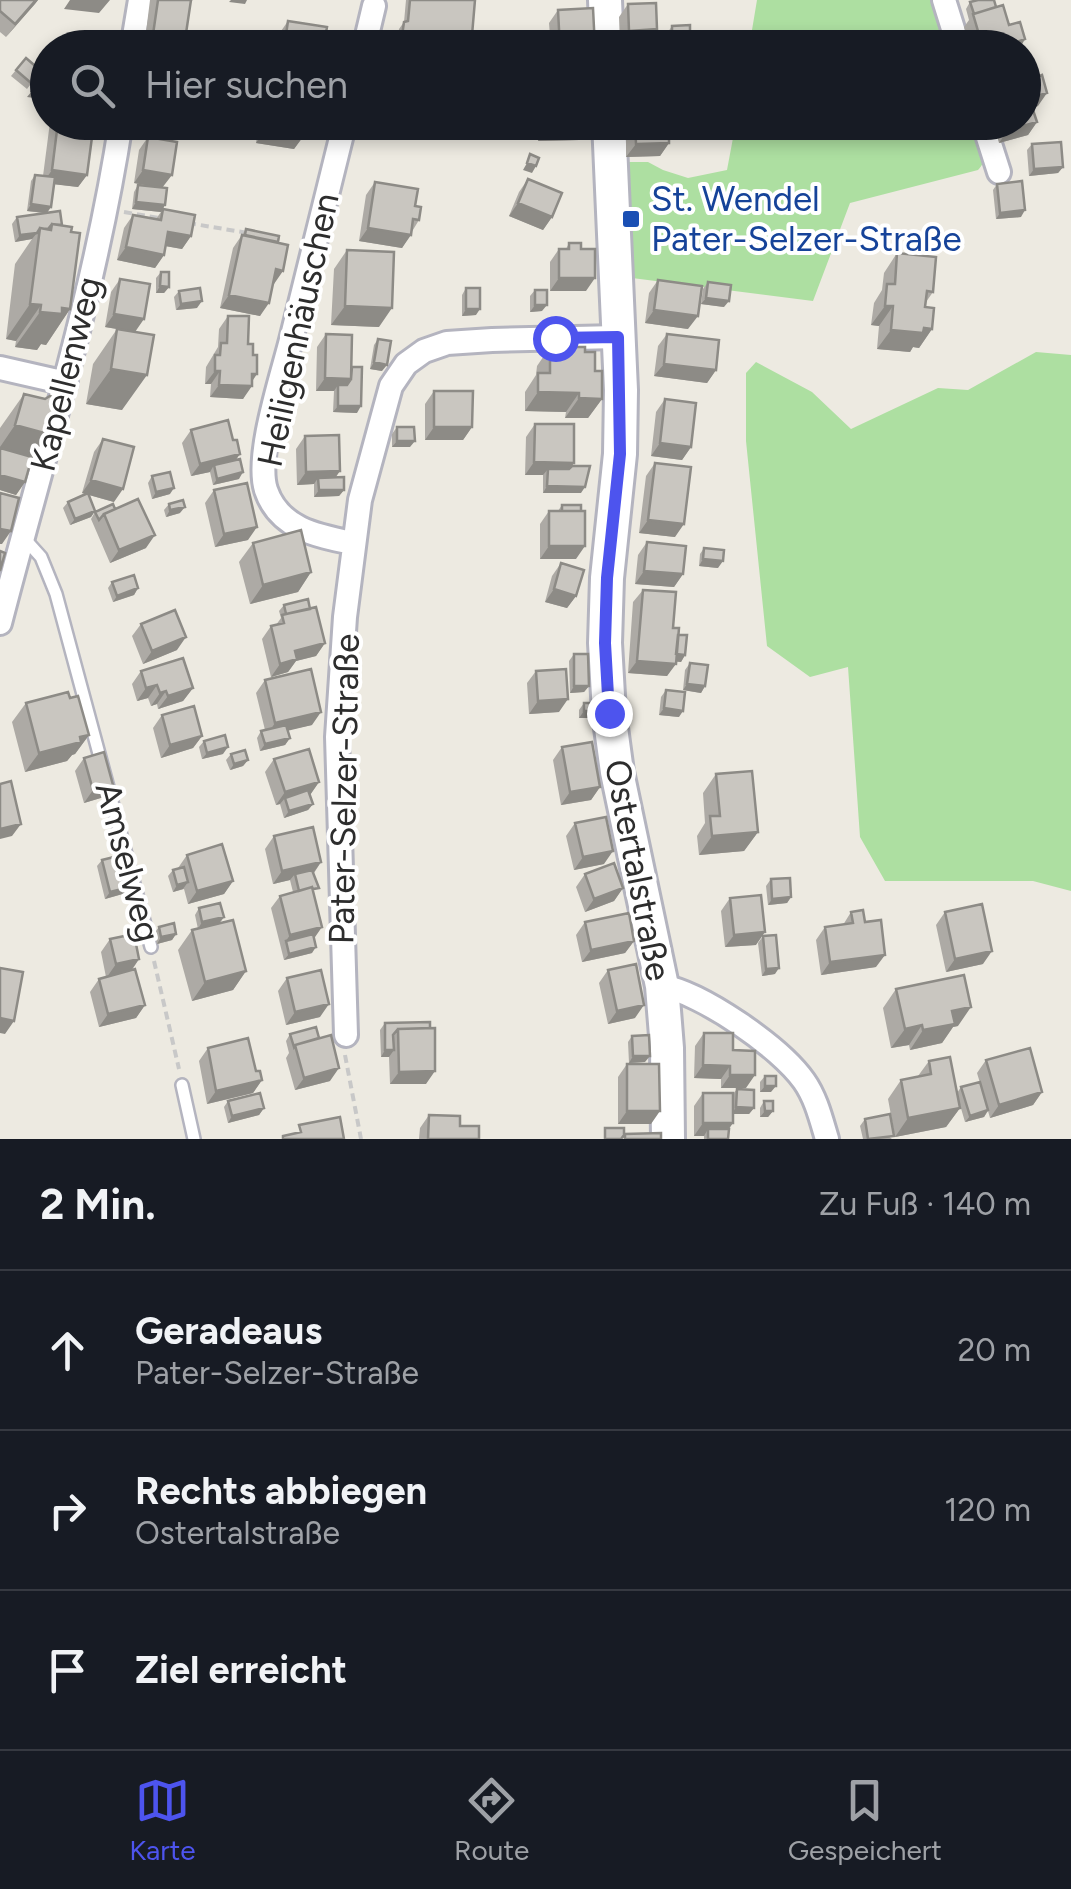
<!DOCTYPE html>
<html lang="de">
<head>
<meta charset="utf-8">
<style>
	body { margin:0; font-family:Figtree,sans-serif; background:#242831; color:#f1f3f6 }
	.stop { position:absolute; width:30px; height:30px; margin:-22px; border:8px solid #4d54ee; border-radius:50%; background:#fff }
	.stop.end { background:#4d54ee; border-color:#fff; box-shadow:0 2px 10px #0008 }
	.list { margin:0; padding:0; list-style:none }
	h2 { display:flex; justify-content:space-between; align-items:center; height:130px; margin:0; padding:0 40px; font-size:42px }
	h2 small { font-size:32px; font-weight:400; color:#9ea1a6 }
	.list li { display:grid; grid-template-columns:65px 1fr auto; gap:30px; align-items:center; box-sizing:border-box; height:160px; padding:0 40px; border-top:2px solid #363941 }
	.list b { display:block; font-size:38px; white-space:nowrap }
	.list p { margin:0; font-size:32px; white-space:nowrap; color:#9ea1a6 }
	.list em { font-size:32px; font-style:normal; color:#9ea1a6 }
	.icon { flex:none; width:55px; height:55px; fill:none; stroke:currentColor; stroke-width:2; stroke-linecap:round; stroke-linejoin:round }
	.map { position:relative; flex:none; width:1071px; height:1139px; overflow:hidden }
	.search { position:absolute; background:#171b24; box-shadow:0 5px 15px #0003; left:30px; right:30px; top:30px; height:110px; display:flex; align-items:center; gap:25px; box-sizing:border-box; padding:0 35px; border-radius:55px; color:#9ea1a6; font-size:38px }
	.sheet { height:610px; background:#171b24 }
	nav { display:flex; justify-content:space-around; align-items:center; box-sizing:border-box; height:140px; border-top:2px solid #363941; background:#171b24; font-size:28px; color:#9ea1a6 }
	nav a { display:grid; justify-items:center; gap:5px }
	nav .on { color:#4d54ee }
	.map>svg:first-child { display:block }
</style>
</head>
<body>
<div class="map">
<svg width="1071" height="1139" viewBox="0 0 1071 1139">
	<rect width="100%" height="100%" fill="#edeae1"/>
	<path fill="#addfa1" d="M 757,0 L 932,0 L 949,47 L 749,48 Z
		M 736,122 L 974,123 C 979,137 992,157 978,170 L 850,203 L 813,301 L 632,278 L 627,162 L 648,162 L 663,170 L 688,178 L 727,170 Z
		M 1036,352 L 1071,355 L 1071,891 L 1033,881 L 885,881 L 860,837 L 848,667 L 810,677 L 767,646 L 746,441 L 746,373 L 756,362 L 812,392 L 851,429 L 938,388 L 968,390 Z"/>
	<g fill="none" stroke-linecap="round" stroke-linejoin="round">
		<g stroke="#b4b4bf" stroke-width="16">
			<path id="lane" d="M 23,537 L 41,557 L 56,594 L 151,947
				M 182,1085 L 194,1139"/>
		</g>
		<g stroke="#b4b4bf" stroke-width="28">
			<path id="street" d="M 944,0 L 959,48
				M 132,48 L 140,0
				M 364,48 L 374,6
				M 345,122 C 327,195 309,267 291,340 C 282,376 255,456 266,490 C 279,529 318,536 353,543
				M 983,122 L 999,172
				M 0,368 L 66,383
				M 0,623 C 43,457 95,293 121,122
				M 662,986 C 702,993 780,1047 804,1081 C 816,1098 821,1119 827,1139
				M 346,1035 L 337,737 L 345,617 L 360,500 L 391,386 L 406,364 L 424,351 L 447,343 L 492,340 L 618,337"/>
		</g>
		<g stroke="#b4b4bf" stroke-width="38">
			<path id="secondary" d="M 605,0 L 607,48
				M 609,122 L 621,390 L 620,454 L 607,578 L 605,643 L 609,713 L 617,772 L 662,986 L 667,1048 L 668,1139"/>
		</g>
		<path stroke="#c8c8c8" stroke-width="4" stroke-dasharray="8 5" stroke-linecap="butt" d="M 124,212 L 159,218
			M 188,223 L 248,233
			M 154,961 L 179,1069
			M 345,1055 L 361,1139"/>
		<use href="#lane" stroke="#fff" stroke-width="11"/>
		<use href="#street" stroke="#fff" stroke-width="22"/>
		<use href="#secondary" stroke="#fff" stroke-width="32"/>
	</g>
	<path fill="#adaaa5" d="M 0,0 L 38,0 L 6,37 L 0,32 Z
		M 150,0 L 193,0 L 190,2 L 185,40 L 194,48 L 144,48 Z
		M 406,0 L 475,0 L 471,48 L 391,48 L 398,37 L 399,29 L 404,22 Z
		M 970,2 L 996,7 L 1009,25 L 1020,48 L 970,48 L 964,27 L 969,20 L 966,9 Z
		M 628,4 L 648,42 L 620,43 L 619,17 Z
		M 558,10 L 595,48 L 551,48 L 549,23 Z
		M 288,21 L 324,44 L 331,48 L 277,48 L 279,34 Z
		M 672,26 L 687,48 L 667,48 L 668,32 Z
		M 1024,69 L 1038,106 L 1032,108 L 1037,122 L 1028,135 L 999,143 L 993,122 L 1024,122 Z
		M 16,70 L 41,71 L 27,89 L 11,76 Z
		M 50,122 L 94,122 L 87,175 L 78,187 L 54,184 L 47,212 L 70,309 L 46,345 L 41,344 L 37,350 L 15,347 L 16,341 L 6,339 L 15,264 L 32,239 L 15,242 L 12,224 L 17,217 L 43,213 L 27,211 L 31,181 L 35,175 L 43,176 Z
		M 259,122 L 312,122 L 294,149 L 256,143 Z
		M 537,122 L 588,122 L 588,127 L 579,140 L 538,141 Z
		M 626,122 L 669,122 L 669,143 L 660,156 L 626,157 Z
		M 148,137 L 163,188 L 165,205 L 161,212 L 132,209 L 134,192 L 138,185 L 160,188 L 134,183 L 139,150 Z
		M 1032,144 L 1063,167 L 1058,173 L 1029,176 L 1027,150 Z
		M 528,179 L 552,217 L 543,230 L 509,216 L 519,192 Z
		M 375,182 L 415,206 L 419,220 L 402,248 L 359,241 L 366,195 Z
		M 997,184 L 1021,217 L 996,219 L 993,190 Z
		M 163,209 L 191,236 L 182,249 L 166,246 L 164,255 L 155,268 L 117,260 L 124,228 L 133,215 L 156,219 Z
		M 246,229 L 278,243 L 274,284 L 273,284 L 260,316 L 220,308 L 233,248 Z
		M 569,243 L 586,291 L 550,291 L 550,262 L 559,249 L 566,249 Z
		M 347,250 L 379,327 L 331,325 L 334,269 Z
		M 897,253 L 933,292 L 926,302 L 925,307 L 932,329 L 919,348 L 913,347 L 910,352 L 877,349 L 879,326 L 871,325 L 874,303 L 882,290 L 884,273 Z
		M 161,272 L 169,287 L 164,293 L 156,293 L 156,278 Z
		M 120,279 L 135,332 L 122,410 L 86,404 L 93,364 L 117,329 L 123,330 L 105,327 L 111,292 Z
		M 658,280 L 688,329 L 645,323 L 649,293 Z
		M 708,282 L 724,307 L 701,304 L 703,289 Z
		M 466,288 L 476,315 L 462,316 L 462,295 Z
		M 535,290 L 542,311 L 530,312 L 530,296 Z
		M 179,291 L 197,308 L 176,310 L 174,297 Z
		M 228,316 L 248,344 L 252,381 L 243,399 L 210,397 L 211,384 L 205,384 L 206,367 L 218,347 L 219,329 Z
		M 326,334 L 352,367 L 357,413 L 333,412 L 334,391 L 316,391 L 317,347 Z
		M 667,334 L 716,370 L 707,383 L 654,376 L 658,346 Z
		M 378,339 L 382,371 L 370,369 L 374,345 Z
		M 550,347 L 585,352 L 595,371 L 602,399 L 588,418 L 565,418 L 566,412 L 525,411 L 525,392 L 536,375 L 537,366 Z
		M 434,391 L 472,427 L 463,440 L 425,440 L 425,404 Z
		M 24,394 L 54,413 L 48,434 L 32,457 L 25,482 L 16,495 L 0,490 L 0,428 Z
		M 665,399 L 691,447 L 682,460 L 651,456 L 656,412 Z
		M 535,424 L 581,493 L 543,493 L 543,475 L 525,475 L 526,437 Z
		M 397,427 L 410,447 L 392,447 L 392,434 Z
		M 191,430 L 236,460 L 239,479 L 213,485 L 210,472 L 191,476 L 182,443 Z
		M 305,436 L 344,490 L 339,496 L 314,497 L 314,484 L 297,485 L 296,449 Z
		M 103,439 L 114,502 L 89,495 L 95,511 L 91,517 L 70,525 L 63,508 L 68,502 L 86,494 L 82,493 L 94,452 Z
		M 655,463 L 675,537 L 639,533 L 646,476 Z
		M 152,476 L 170,494 L 152,499 L 148,483 Z
		M 214,490 L 248,540 L 215,547 L 205,503 Z
		M 169,504 L 180,513 L 166,517 L 164,510 Z
		M 562,505 L 576,559 L 540,559 L 540,524 L 549,511 L 558,511 Z
		M 115,509 L 146,548 L 110,563 L 91,519 L 95,512 Z
		M 647,542 L 683,574 L 674,587 L 635,584 L 638,555 Z
		M 253,543 L 311,572 L 298,592 L 250,604 L 239,562 Z
		M 704,548 L 718,568 L 699,566 L 700,554 Z
		M 561,563 L 576,596 L 567,608 L 545,602 L 552,576 Z
		M 112,582 L 138,588 L 134,595 L 113,602 L 108,588 Z
		M 643,590 L 678,635 L 685,655 L 681,662 L 676,661 L 667,676 L 628,673 L 633,602 Z
		M 284,605 L 310,609 L 325,643 L 316,656 L 296,661 L 288,672 L 271,677 L 262,639 L 271,626 L 276,625 L 281,618 L 279,611 Z
		M 141,624 L 177,650 L 143,664 L 132,636 Z
		M 574,654 L 589,686 L 584,692 L 570,693 L 569,661 Z
		M 690,663 L 705,686 L 701,693 L 683,690 L 685,670 Z
		M 141,671 L 193,688 L 183,701 L 158,709 L 157,704 L 151,706 L 148,698 L 137,701 L 132,684 Z
		M 536,671 L 559,712 L 529,714 L 527,683 Z
		M 265,680 L 312,725 L 288,730 L 290,738 L 285,745 L 260,751 L 257,738 L 261,731 L 265,730 L 256,693 Z
		M 666,690 L 679,717 L 659,715 L 661,697 Z
		M 70,698 L 89,735 L 75,754 L 72,755 L 67,761 L 25,772 L 12,722 L 26,703 Z
		M 584,703 L 594,711 L 589,718 L 579,718 L 579,710 Z
		M 162,715 L 202,736 L 193,748 L 161,758 L 153,728 Z
		M 204,741 L 223,754 L 202,759 L 199,747 Z
		M 562,747 L 600,787 L 591,800 L 561,805 L 553,760 Z
		M 231,754 L 248,760 L 243,766 L 230,770 L 226,760 Z
		M 84,758 L 104,797 L 84,803 L 75,771 Z
		M 274,759 L 319,782 L 310,795 L 313,804 L 308,810 L 284,818 L 280,804 L 276,805 L 265,772 Z
		M 716,774 L 758,832 L 744,851 L 699,855 L 697,836 L 705,823 L 703,793 Z
		M 575,823 L 604,864 L 574,870 L 566,836 Z
		M 274,836 L 321,862 L 314,873 L 314,938 L 312,953 L 284,960 L 271,908 L 280,896 L 293,892 L 290,880 L 273,884 L 265,849 Z
		M 187,855 L 233,881 L 224,894 L 188,904 L 184,889 L 173,892 L 168,876 L 173,870 L 178,868 Z
		M 102,860 L 126,893 L 105,899 L 97,866 Z
		M 585,874 L 623,888 L 614,901 L 585,912 L 576,887 Z
		M 771,879 L 791,897 L 787,903 L 768,905 L 766,886 Z
		M 730,898 L 756,945 L 725,947 L 721,911 Z
		M 199,908 L 224,917 L 220,923 L 246,971 L 233,990 L 192,1001 L 178,950 L 192,930 L 198,929 L 195,915 Z
		M 851,912 L 865,922 L 876,967 L 821,975 L 816,940 L 825,927 L 843,925 Z
		M 945,912 L 983,964 L 946,972 L 936,925 Z
		M 585,922 L 634,941 L 625,953 L 582,962 L 576,935 Z
		M 159,927 L 176,934 L 172,940 L 157,944 L 154,933 Z
		M 763,936 L 775,974 L 762,976 L 758,943 Z
		M 110,939 L 139,959 L 132,970 L 145,1005 L 136,1018 L 99,1027 L 90,992 L 99,979 L 106,977 L 101,952 Z
		M 608,970 L 635,1018 L 608,1024 L 599,983 Z
		M 287,978 L 320,1017 L 286,1025 L 278,991 Z
		M 896,989 L 958,1026 L 953,1027 L 942,1043 L 910,1050 L 909,1045 L 891,1048 L 883,1008 Z
		M 430,1022 L 426,1084 L 390,1084 L 389,1057 L 381,1057 L 380,1030 L 385,1023 Z
		M 704,1033 L 733,1050 L 746,1088 L 721,1088 L 721,1079 L 694,1078 L 695,1046 Z
		M 290,1034 L 330,1081 L 295,1090 L 286,1058 L 289,1053 L 286,1041 Z
		M 632,1036 L 645,1062 L 629,1063 L 628,1042 Z
		M 208,1048 L 256,1071 L 262,1080 L 253,1093 L 207,1104 L 199,1061 Z
		M 986,1060 L 1042,1092 L 1033,1105 L 990,1118 L 988,1111 L 984,1117 L 965,1122 L 958,1098 L 960,1108 L 946,1127 L 895,1137 L 888,1099 L 901,1080 L 918,1076 L 929,1061 L 957,1093 L 961,1087 L 980,1083 L 977,1073 Z
		M 627,1064 L 651,1124 L 618,1124 L 618,1077 Z
		M 765,1076 L 771,1092 L 760,1092 L 760,1082 Z
		M 737,1089 L 754,1108 L 749,1114 L 733,1114 L 729,1129 L 728,1139 L 704,1139 L 704,1136 L 694,1136 L 694,1106 L 703,1093 L 733,1094 Z
		M 228,1101 L 264,1108 L 259,1115 L 228,1123 L 224,1107 Z
		M 764,1101 L 773,1111 L 768,1117 L 760,1117 L 760,1108 Z
		M 429,1115 L 479,1139 L 419,1139 L 420,1128 Z
		M 865,1119 L 892,1139 L 863,1139 L 860,1126 Z"/>
	<path fill="#8d8b86" d="M 36,0 L 38,0 L 35,4 L 6,37 Z
		M 70,0 L 110,0 L 99,13 L 64,9 Z
		M 231,0 L 247,0 L 245,4 L 229,2 Z
		M 657,29 L 648,42 L 620,43 L 629,31 Z
		M 1025,39 L 1020,48 L 1011,48 L 1014,43 Z
		M 672,44 L 690,44 L 687,48 L 669,48 Z
		M 32,91 L 48,93 L 48,100 L 27,97 Z
		M 1047,93 L 1038,106 L 1024,110 L 1029,98 Z
		M 140,122 L 159,122 L 174,124 L 165,137 L 132,133 Z
		M 304,122 L 312,122 L 304,135 Z
		M 1037,122 L 1028,135 L 999,143 L 1008,130 Z
		M 588,127 L 579,140 L 538,141 L 547,128 Z
		M 265,130 L 303,137 L 294,149 L 256,143 Z
		M 669,143 L 660,156 L 626,157 L 636,144 Z
		M 527,163 L 536,166 L 532,173 L 523,170 Z
		M 1063,167 L 1058,173 L 1029,176 L 1034,169 Z
		M 52,170 L 87,175 L 78,187 L 43,183 Z
		M 143,170 L 172,175 L 162,188 L 134,183 Z
		M 136,202 L 165,205 L 161,212 L 132,209 Z
		M 518,203 L 552,217 L 543,230 L 509,216 Z
		M 31,204 L 51,207 L 47,213 L 27,211 Z
		M 1025,210 L 1021,217 L 996,219 L 1000,213 Z
		M 368,228 L 411,235 L 402,248 L 359,241 Z
		M 168,232 L 191,236 L 182,249 L 159,245 Z
		M 37,233 L 32,239 L 15,242 L 20,235 Z
		M 126,247 L 164,255 L 155,268 L 117,260 Z
		M 276,269 L 283,271 L 274,284 L 267,282 Z
		M 559,278 L 595,278 L 586,291 L 550,291 Z
		M 160,286 L 169,287 L 164,293 L 156,293 Z
		M 229,295 L 269,303 L 260,316 L 220,308 Z
		M 706,298 L 729,301 L 724,307 L 701,304 Z
		M 202,301 L 197,308 L 176,310 L 181,304 Z
		M 30,304 L 41,305 L 16,341 L 6,339 Z
		M 535,305 L 547,305 L 542,311 L 530,312 Z
		M 345,306 L 392,308 L 379,327 L 331,325 Z
		M 885,306 L 893,306 L 879,326 L 871,325 Z
		M 62,308 L 70,309 L 46,345 L 41,344 L 37,350 L 15,347 L 40,312 Z
		M 466,309 L 480,309 L 476,315 L 462,316 Z
		M 654,310 L 698,316 L 688,329 L 645,323 Z
		M 114,314 L 144,319 L 135,332 L 105,327 Z
		M 924,328 L 932,329 L 919,348 L 913,347 L 910,352 L 877,349 L 891,330 Z
		M 374,362 L 387,365 L 382,371 L 370,369 Z
		M 664,364 L 716,370 L 707,383 L 654,376 Z
		M 111,369 L 147,375 L 122,410 L 86,404 Z
		M 215,371 L 220,371 L 211,384 L 205,384 Z
		M 252,374 L 257,374 L 249,386 L 252,386 L 243,399 L 210,397 L 219,385 Z
		M 325,378 L 351,379 L 342,392 L 338,385 L 334,391 L 316,391 Z
		M 538,392 L 579,393 L 566,412 L 525,411 Z
		M 579,398 L 602,399 L 588,418 L 565,418 Z
		M 338,406 L 361,406 L 357,413 L 333,412 Z
		M 15,425 L 48,434 L 23,470 L 0,447 Z
		M 434,427 L 472,427 L 463,440 L 425,440 Z
		M 397,441 L 415,441 L 410,447 L 392,447 Z
		M 660,443 L 691,447 L 682,460 L 651,456 Z
		M 240,454 L 231,467 L 214,465 L 210,472 L 191,476 L 200,464 Z
		M 534,462 L 574,463 L 565,476 L 548,469 L 543,475 L 525,475 Z
		M 340,471 L 331,484 L 318,478 L 314,484 L 297,485 L 306,472 Z
		M 243,472 L 239,479 L 213,485 L 217,479 Z
		M 0,475 L 25,482 L 16,495 L 0,490 Z
		M 91,480 L 123,489 L 114,502 L 82,493 Z
		M 547,486 L 585,487 L 581,493 L 543,493 Z
		M 174,488 L 170,494 L 152,499 L 156,492 Z
		M 319,490 L 344,490 L 339,496 L 314,497 Z
		M 185,507 L 180,513 L 166,517 L 170,510 Z
		M 95,511 L 91,517 L 70,525 L 75,519 Z
		M 648,520 L 684,524 L 675,537 L 639,533 Z
		M 257,527 L 248,540 L 215,547 L 224,534 Z
		M 0,529 L 11,531 L 2,544 L 0,544 Z
		M 155,535 L 146,548 L 110,563 L 119,550 Z
		M 549,546 L 585,546 L 576,559 L 540,559 Z
		M 703,559 L 723,561 L 718,568 L 699,566 Z
		M 644,571 L 683,574 L 674,587 L 635,584 Z
		M 311,572 L 298,592 L 250,604 L 263,585 Z
		M 138,588 L 134,595 L 113,602 L 117,596 Z
		M 554,589 L 576,596 L 567,608 L 545,602 Z
		M 186,637 L 177,650 L 143,664 L 152,651 Z
		M 325,643 L 316,656 L 296,661 L 288,672 L 271,677 L 280,664 L 295,651 Z
		M 672,654 L 685,655 L 681,662 L 668,661 Z
		M 637,661 L 676,664 L 667,676 L 628,673 Z
		M 687,684 L 705,686 L 701,693 L 683,690 Z
		M 157,685 L 148,698 L 137,701 L 146,688 Z
		M 574,686 L 589,686 L 584,692 L 570,693 Z
		M 193,688 L 183,701 L 158,709 L 168,696 Z
		M 166,691 L 157,704 L 151,706 L 160,693 Z
		M 568,699 L 559,712 L 529,714 L 538,701 Z
		M 664,708 L 683,711 L 679,717 L 659,715 Z
		M 584,711 L 594,711 L 589,718 L 579,718 Z
		M 321,712 L 312,725 L 266,736 L 275,723 Z
		M 89,735 L 75,754 L 72,755 L 67,761 L 25,772 L 39,753 Z
		M 202,736 L 193,748 L 161,758 L 170,745 Z
		M 290,738 L 285,745 L 260,751 L 265,744 Z
		M 228,747 L 223,754 L 202,759 L 207,753 Z
		M 248,760 L 243,766 L 230,770 L 234,764 Z
		M 319,782 L 310,795 L 285,798 L 280,804 L 276,805 L 285,792 Z
		M 113,785 L 104,797 L 84,803 L 93,790 Z
		M 600,787 L 591,800 L 561,805 L 570,792 Z
		M 313,804 L 308,810 L 284,818 L 289,811 Z
		M 21,824 L 12,836 L 0,839 L 0,829 Z
		M 758,832 L 744,851 L 699,855 L 712,836 Z
		M 613,851 L 604,864 L 574,870 L 583,857 Z
		M 321,862 L 312,875 L 295,874 L 290,880 L 273,884 L 282,871 Z
		M 233,881 L 224,894 L 188,904 L 197,891 Z
		M 188,882 L 183,889 L 173,892 L 177,885 Z
		M 130,887 L 126,893 L 105,899 L 110,892 Z
		M 623,888 L 614,901 L 585,912 L 594,899 Z
		M 791,897 L 787,903 L 768,905 L 772,899 Z
		M 224,917 L 219,923 L 198,929 L 202,922 Z
		M 322,927 L 313,940 L 286,941 L 281,948 L 290,935 Z
		M 765,932 L 756,945 L 725,947 L 734,935 Z
		M 176,934 L 172,940 L 157,944 L 161,937 Z
		M 634,941 L 625,953 L 582,962 L 591,950 Z
		M 316,947 L 312,953 L 284,960 L 289,954 Z
		M 992,951 L 983,964 L 946,972 L 955,959 Z
		M 885,955 L 876,967 L 821,975 L 830,962 Z
		M 139,959 L 130,972 L 107,977 L 116,964 Z
		M 779,968 L 775,974 L 762,976 L 766,969 Z
		M 246,971 L 233,990 L 192,1001 L 205,982 Z
		M 329,1004 L 320,1017 L 286,1025 L 295,1012 Z
		M 145,1005 L 136,1018 L 99,1027 L 108,1014 Z
		M 644,1005 L 635,1018 L 608,1024 L 617,1011 Z
		M 971,1007 L 958,1026 L 953,1027 L 942,1043 L 910,1050 L 923,1030 L 952,1011 Z
		M 0,1018 L 14,1021 L 5,1034 L 0,1033 Z
		M 922,1025 L 909,1045 L 891,1048 L 905,1029 Z
		M 385,1050 L 394,1050 L 389,1057 L 381,1057 Z
		M 633,1056 L 650,1056 L 645,1062 L 629,1063 Z
		M 703,1065 L 730,1066 L 721,1079 L 694,1078 Z
		M 339,1068 L 330,1081 L 295,1090 L 304,1078 Z
		M 435,1071 L 426,1084 L 390,1084 L 399,1072 Z
		M 730,1075 L 755,1075 L 746,1088 L 721,1088 Z
		M 262,1080 L 253,1093 L 207,1104 L 216,1091 Z
		M 765,1086 L 776,1086 L 771,1092 L 760,1092 Z
		M 1042,1092 L 1033,1105 L 990,1118 L 999,1105 Z
		M 736,1107 L 754,1108 L 749,1114 L 732,1114 Z
		M 264,1108 L 259,1115 L 228,1123 L 232,1116 Z
		M 960,1108 L 946,1127 L 895,1137 L 908,1118 Z
		M 988,1110 L 984,1117 L 965,1122 L 970,1116 Z
		M 627,1111 L 660,1111 L 651,1124 L 618,1124 Z
		M 765,1111 L 773,1111 L 768,1117 L 760,1117 Z
		M 703,1123 L 733,1123 L 724,1136 L 708,1129 L 704,1136 L 694,1136 Z"/>
	<path fill="#c9c6c0" stroke="#8d8b86" stroke-width="2.5" d="M 0,0 L 36,0 L 15,24 L 0,11 Z
		M 158,0 L 191,0 L 185,40 L 195,41 L 194,48 L 151,48 Z
		M 410,0 L 475,0 L 471,47 L 402,36 L 404,22 L 408,21 Z
		M 978,0 L 994,0 L 996,7 L 974,14 L 970,2 Z
		M 656,3 L 657,29 L 629,31 L 628,4 Z
		M 1003,5 L 1009,25 L 1020,22 L 1025,39 L 1014,43 L 1016,48 L 983,48 L 973,14 Z
		M 593,8 L 595,48 L 560,48 L 558,10 Z
		M 288,21 L 327,27 L 324,44 L 331,45 L 331,48 L 284,48 Z
		M 690,25 L 690,44 L 672,44 L 672,26 Z
		M 399,36 L 448,43 L 447,48 L 397,48 Z
		M 26,58 L 41,71 L 31,83 L 16,70 Z
		M 1034,66 L 1037,77 L 1042,75 L 1047,93 L 1029,98 L 1037,122 L 1008,130 L 1006,122 L 1024,122 L 1024,69 Z
		M 40,79 L 48,80 L 48,93 L 32,91 Z
		M 58,122 L 94,122 L 87,175 L 52,170 Z
		M 266,122 L 305,122 L 303,137 L 265,130 Z
		M 547,122 L 588,122 L 588,127 L 547,128 Z
		M 635,122 L 669,122 L 669,143 L 636,144 Z
		M 148,137 L 177,142 L 172,175 L 143,170 Z
		M 1061,142 L 1063,167 L 1034,169 L 1032,144 Z
		M 530,154 L 539,158 L 536,166 L 527,163 Z
		M 35,175 L 55,177 L 51,207 L 31,204 Z
		M 528,179 L 562,193 L 552,217 L 518,203 Z
		M 1022,181 L 1025,210 L 1000,213 L 997,184 Z
		M 375,182 L 418,189 L 415,206 L 421,207 L 419,220 L 413,219 L 411,235 L 368,228 Z
		M 138,185 L 167,188 L 165,205 L 136,202 Z
		M 163,209 L 195,215 L 191,236 L 168,232 L 164,255 L 126,247 L 133,215 L 161,220 Z
		M 60,211 L 62,225 L 52,224 L 48,229 L 40,228 L 37,233 L 20,235 L 17,217 Z
		M 52,224 L 72,227 L 71,232 L 80,233 L 70,309 L 62,308 L 62,314 L 40,312 L 41,305 L 30,304 L 40,228 L 51,230 Z
		M 246,229 L 279,236 L 278,242 L 245,235 Z
		M 242,235 L 288,245 L 283,271 L 276,269 L 269,303 L 229,295 Z
		M 569,243 L 581,243 L 581,249 L 595,249 L 595,278 L 559,278 L 559,249 L 569,249 Z
		M 347,250 L 394,252 L 392,308 L 345,306 Z
		M 897,253 L 936,257 L 933,292 L 927,291 L 925,307 L 934,308 L 932,329 L 924,328 L 923,333 L 891,330 L 893,306 L 885,306 L 887,284 L 895,284 Z
		M 161,272 L 169,272 L 169,287 L 160,286 Z
		M 120,279 L 150,284 L 144,319 L 114,314 Z
		M 658,280 L 702,286 L 698,316 L 654,310 Z
		M 708,282 L 731,285 L 729,301 L 706,298 Z
		M 200,288 L 202,301 L 181,304 L 179,291 Z
		M 466,288 L 480,288 L 480,309 L 466,309 Z
		M 535,290 L 547,290 L 547,305 L 535,305 Z
		M 228,316 L 249,316 L 248,344 L 253,344 L 253,355 L 257,355 L 257,374 L 252,374 L 252,386 L 219,385 L 220,371 L 215,371 L 215,355 L 220,355 L 221,343 L 227,343 Z
		M 117,329 L 154,335 L 147,375 L 111,369 Z
		M 326,334 L 352,335 L 351,379 L 325,378 Z
		M 667,334 L 719,340 L 716,370 L 664,364 Z
		M 378,339 L 391,341 L 387,365 L 374,362 Z
		M 550,347 L 585,347 L 585,352 L 595,352 L 595,371 L 602,371 L 602,399 L 579,398 L 579,393 L 538,392 L 538,373 L 550,373 Z
		M 352,367 L 362,367 L 361,406 L 338,406 L 338,385 L 347,385 L 351,379 Z
		M 434,391 L 473,391 L 472,427 L 434,427 Z
		M 24,394 L 45,399 L 50,396 L 57,399 L 59,406 L 54,412 L 48,434 L 15,425 Z
		M 665,399 L 696,403 L 691,447 L 660,443 Z
		M 228,420 L 233,440 L 237,440 L 240,454 L 200,464 L 191,430 Z
		M 535,424 L 574,424 L 574,463 L 534,462 Z
		M 397,427 L 414,427 L 415,441 L 397,441 Z
		M 339,435 L 340,471 L 306,472 L 305,436 Z
		M 103,439 L 134,447 L 123,489 L 91,480 Z
		M 0,448 L 32,457 L 25,482 L 0,475 Z
		M 240,459 L 243,472 L 217,479 L 214,465 Z
		M 655,463 L 691,467 L 684,524 L 648,520 Z
		M 572,466 L 590,466 L 585,487 L 547,486 L 548,469 L 569,469 Z
		M 170,472 L 174,488 L 156,492 L 152,476 Z
		M 344,477 L 344,490 L 319,490 L 318,478 Z
		M 247,483 L 257,527 L 224,534 L 214,490 Z
		M 0,493 L 19,498 L 11,531 L 0,529 Z
		M 88,493 L 95,511 L 75,519 L 68,502 Z
		M 138,499 L 155,535 L 119,550 L 104,514 Z
		M 183,500 L 185,507 L 170,510 L 169,504 Z
		M 113,504 L 115,509 L 104,514 L 99,520 L 95,512 Z
		M 562,505 L 581,505 L 581,511 L 562,511 Z
		M 549,511 L 585,511 L 585,546 L 549,546 Z
		M 301,530 L 311,572 L 263,585 L 253,543 Z
		M 647,542 L 686,546 L 683,574 L 644,571 Z
		M 704,548 L 724,550 L 723,561 L 703,559 Z
		M 0,551 L 5,553 L 0,571 Z
		M 561,563 L 584,570 L 576,596 L 554,589 Z
		M 134,575 L 138,588 L 117,596 L 112,582 Z
		M 643,590 L 676,592 L 673,628 L 679,628 L 676,664 L 637,661 Z
		M 308,599 L 310,609 L 286,614 L 284,605 Z
		M 316,607 L 325,643 L 295,651 L 297,659 L 280,664 L 271,626 L 284,623 L 282,615 Z
		M 175,610 L 186,637 L 152,651 L 141,624 Z
		M 678,635 L 687,635 L 685,655 L 676,654 Z
		M 574,654 L 588,654 L 589,686 L 574,686 Z
		M 183,658 L 193,688 L 168,696 L 166,691 L 160,693 L 157,685 L 146,688 L 141,671 Z
		M 690,663 L 708,665 L 705,686 L 687,684 Z
		M 311,669 L 321,712 L 275,723 L 265,680 Z
		M 566,669 L 568,699 L 538,701 L 536,671 Z
		M 666,690 L 685,692 L 683,711 L 664,708 Z
		M 68,692 L 70,698 L 78,696 L 89,735 L 80,737 L 81,742 L 39,753 L 26,703 Z
		M 584,703 L 594,703 L 594,711 L 584,711 Z
		M 194,706 L 202,736 L 170,745 L 162,715 Z
		M 286,725 L 290,738 L 265,744 L 261,731 Z
		M 225,735 L 228,747 L 207,753 L 204,741 Z
		M 592,742 L 600,787 L 570,792 L 562,747 Z
		M 309,749 L 319,782 L 285,792 L 274,759 Z
		M 245,750 L 248,760 L 234,764 L 231,754 Z
		M 104,752 L 113,785 L 93,790 L 84,758 Z
		M 752,771 L 758,832 L 712,836 L 710,816 L 720,816 L 716,774 Z
		M 11,781 L 21,824 L 0,829 L 0,784 Z
		M 308,790 L 313,804 L 289,811 L 285,798 Z
		M 606,817 L 613,851 L 583,857 L 575,823 Z
		M 313,827 L 321,862 L 282,871 L 274,836 Z
		M 222,844 L 233,881 L 197,891 L 187,855 Z
		M 122,855 L 130,887 L 110,892 L 102,860 Z
		M 614,863 L 623,888 L 594,899 L 585,874 Z
		M 184,867 L 188,882 L 177,885 L 173,870 Z
		M 312,870 L 319,888 L 313,889 L 312,887 L 299,891 L 295,874 Z
		M 790,878 L 791,897 L 772,899 L 771,879 Z
		M 312,887 L 322,927 L 290,935 L 280,896 Z
		M 761,895 L 765,932 L 734,935 L 730,898 Z
		M 220,903 L 224,917 L 202,922 L 199,908 Z
		M 982,904 L 992,951 L 955,959 L 945,912 Z
		M 863,910 L 865,922 L 881,920 L 885,955 L 830,962 L 825,927 L 853,923 L 851,912 Z
		M 629,913 L 634,941 L 591,950 L 585,922 Z
		M 233,920 L 246,971 L 205,982 L 192,930 Z
		M 174,923 L 176,934 L 161,937 L 159,927 Z
		M 134,934 L 139,959 L 116,964 L 110,939 Z
		M 313,934 L 316,947 L 289,954 L 286,941 Z
		M 776,935 L 779,968 L 766,969 L 763,936 Z
		M 636,964 L 644,1005 L 617,1011 L 608,970 Z
		M 0,968 L 23,972 L 14,1021 L 0,1018 Z
		M 135,969 L 145,1005 L 108,1014 L 99,979 Z
		M 321,970 L 329,1004 L 295,1012 L 287,978 Z
		M 964,975 L 971,1007 L 952,1011 L 955,1024 L 923,1030 L 922,1025 L 905,1029 L 896,989 Z
		M 430,1022 L 430,1028 L 398,1029 L 393,1035 L 394,1050 L 385,1050 L 385,1023 Z
		M 316,1027 L 319,1038 L 295,1045 L 294,1047 L 290,1034 Z
		M 435,1028 L 435,1071 L 399,1072 L 398,1029 Z
		M 704,1033 L 733,1033 L 733,1050 L 755,1051 L 755,1075 L 730,1075 L 730,1066 L 703,1065 Z
		M 331,1035 L 339,1068 L 304,1078 L 295,1045 Z
		M 649,1035 L 650,1056 L 633,1056 L 632,1036 Z
		M 248,1038 L 256,1071 L 260,1071 L 262,1080 L 216,1091 L 208,1048 Z
		M 1030,1048 L 1042,1092 L 999,1105 L 986,1060 Z
		M 950,1057 L 960,1108 L 908,1118 L 901,1080 L 931,1074 L 929,1061 Z
		M 627,1064 L 659,1064 L 660,1111 L 627,1111 Z
		M 765,1076 L 776,1076 L 776,1086 L 765,1086 Z
		M 980,1082 L 988,1110 L 970,1116 L 961,1087 Z
		M 737,1089 L 754,1090 L 754,1108 L 736,1107 Z
		M 260,1093 L 264,1108 L 232,1116 L 228,1101 Z
		M 703,1093 L 733,1093 L 733,1123 L 703,1123 Z
		M 764,1101 L 773,1101 L 773,1111 L 765,1111 Z
		M 890,1114 L 894,1136 L 868,1139 L 865,1119 Z
		M 429,1115 L 460,1116 L 460,1126 L 479,1126 L 479,1139 L 428,1139 Z
		M 340,1117 L 344,1139 L 283,1139 L 283,1136 L 301,1132 L 299,1125 Z
		M 605,1128 L 624,1128 L 624,1135 L 621,1139 L 605,1139 Z
		M 708,1129 L 729,1129 L 728,1139 L 708,1139 Z
		M 661,1133 L 661,1139 L 625,1139 L 625,1134 Z"/>
	<g fill="none" stroke-linecap="round" stroke-linejoin="round">
		<path stroke="#4d54ee" stroke-width="12" d="M 555,338 L 618,337 L 620,454 L 607,578 L 605,643 L 609,713"/>
	</g>
	<rect fill="#1a4fb4" stroke="#fff" stroke-width="4" x="621" y="209" width="20" height="20" rx="5"/>
	<g text-anchor="middle" stroke-width="8" stroke-linejoin="round" paint-order="stroke">
		<g font-size="35" fill="#164399" stroke="#fff" text-anchor="start">
			<text x="651" y="211">St. Wendel<tspan x="651" dy="40">Pater-Selzer-Straße</tspan></text>
		</g>
		<g font-size="35" fill="#2d2d2d" stroke="#fff">
			<text transform="translate(298 330) rotate(-78)" y="12">Heiligenhäuschen</text>
			<text transform="translate(66 374) rotate(-76)" y="12">Kapellenweg</text>
			<text transform="translate(344 789) rotate(-89)" y="12">Pater-Selzer-Straße</text>
			<text transform="translate(128 862) rotate(75)" y="12">Amselweg</text>
			<text transform="translate(638 870) rotate(79)" y="12">Ostertalstraße</text>
		</g>
	</g>
</svg>
<div class="stop" style="left:555px;top:338px"></div>
<div class="stop end" style="left:609px;top:713px"></div>
<div class="search"><svg class="icon" aria-label="search" viewBox="0 0 24 24"><circle cx="10" cy="10" r="6"/><path d="M15 15l6 6"/></svg>Hier suchen</div>
</div>
<section class="sheet">
<h2>2 Min.<small>Zu Fuß · 140 m</small></h2>
<ul class="list">
<li><svg class="icon" aria-label="ahead" viewBox="0 0 24 24"><path d="M12 20V5M6 11l6-6 6 6"/></svg><div><b>Geradeaus</b><p>Pater-Selzer-Straße</p></div><em>20 m</em></li>
<li><svg class="icon" aria-label="right" viewBox="0 0 24 24"><path d="M7 20v-9h11M14 6l5 5-5 5"/></svg><div><b>Rechts abbiegen</b><p>Ostertalstraße</p></div><em>120 m</em></li>
<li><svg class="icon" aria-label="arrive" viewBox="0 0 24 24"><path d="M6 21V4h12l-3 4 3 4H6"/></svg><div><b>Ziel erreicht</b></div></li>
</ul>
</section>
<nav>
<a class="on"><svg class="icon" aria-label="map" viewBox="0 0 24 24"><path d="M3 6l6-2 6 2 6-2v14l-6 2-6-2-6 2zM9 4v14M15 6v14"/></svg>Karte</a>
<a><svg class="icon" aria-label="directions" viewBox="0 0 24 24"><path d="M12 3l9 9-9 9-9-9zM9 14v-3h6M13 9l2 2-2 2"/></svg>Route</a>
<a><svg class="icon" aria-label="saved" viewBox="0 0 24 24"><path d="M7 4h10v16l-5-4-5 4z"/></svg>Gespeichert</a>
</nav>
</body>
</html>
